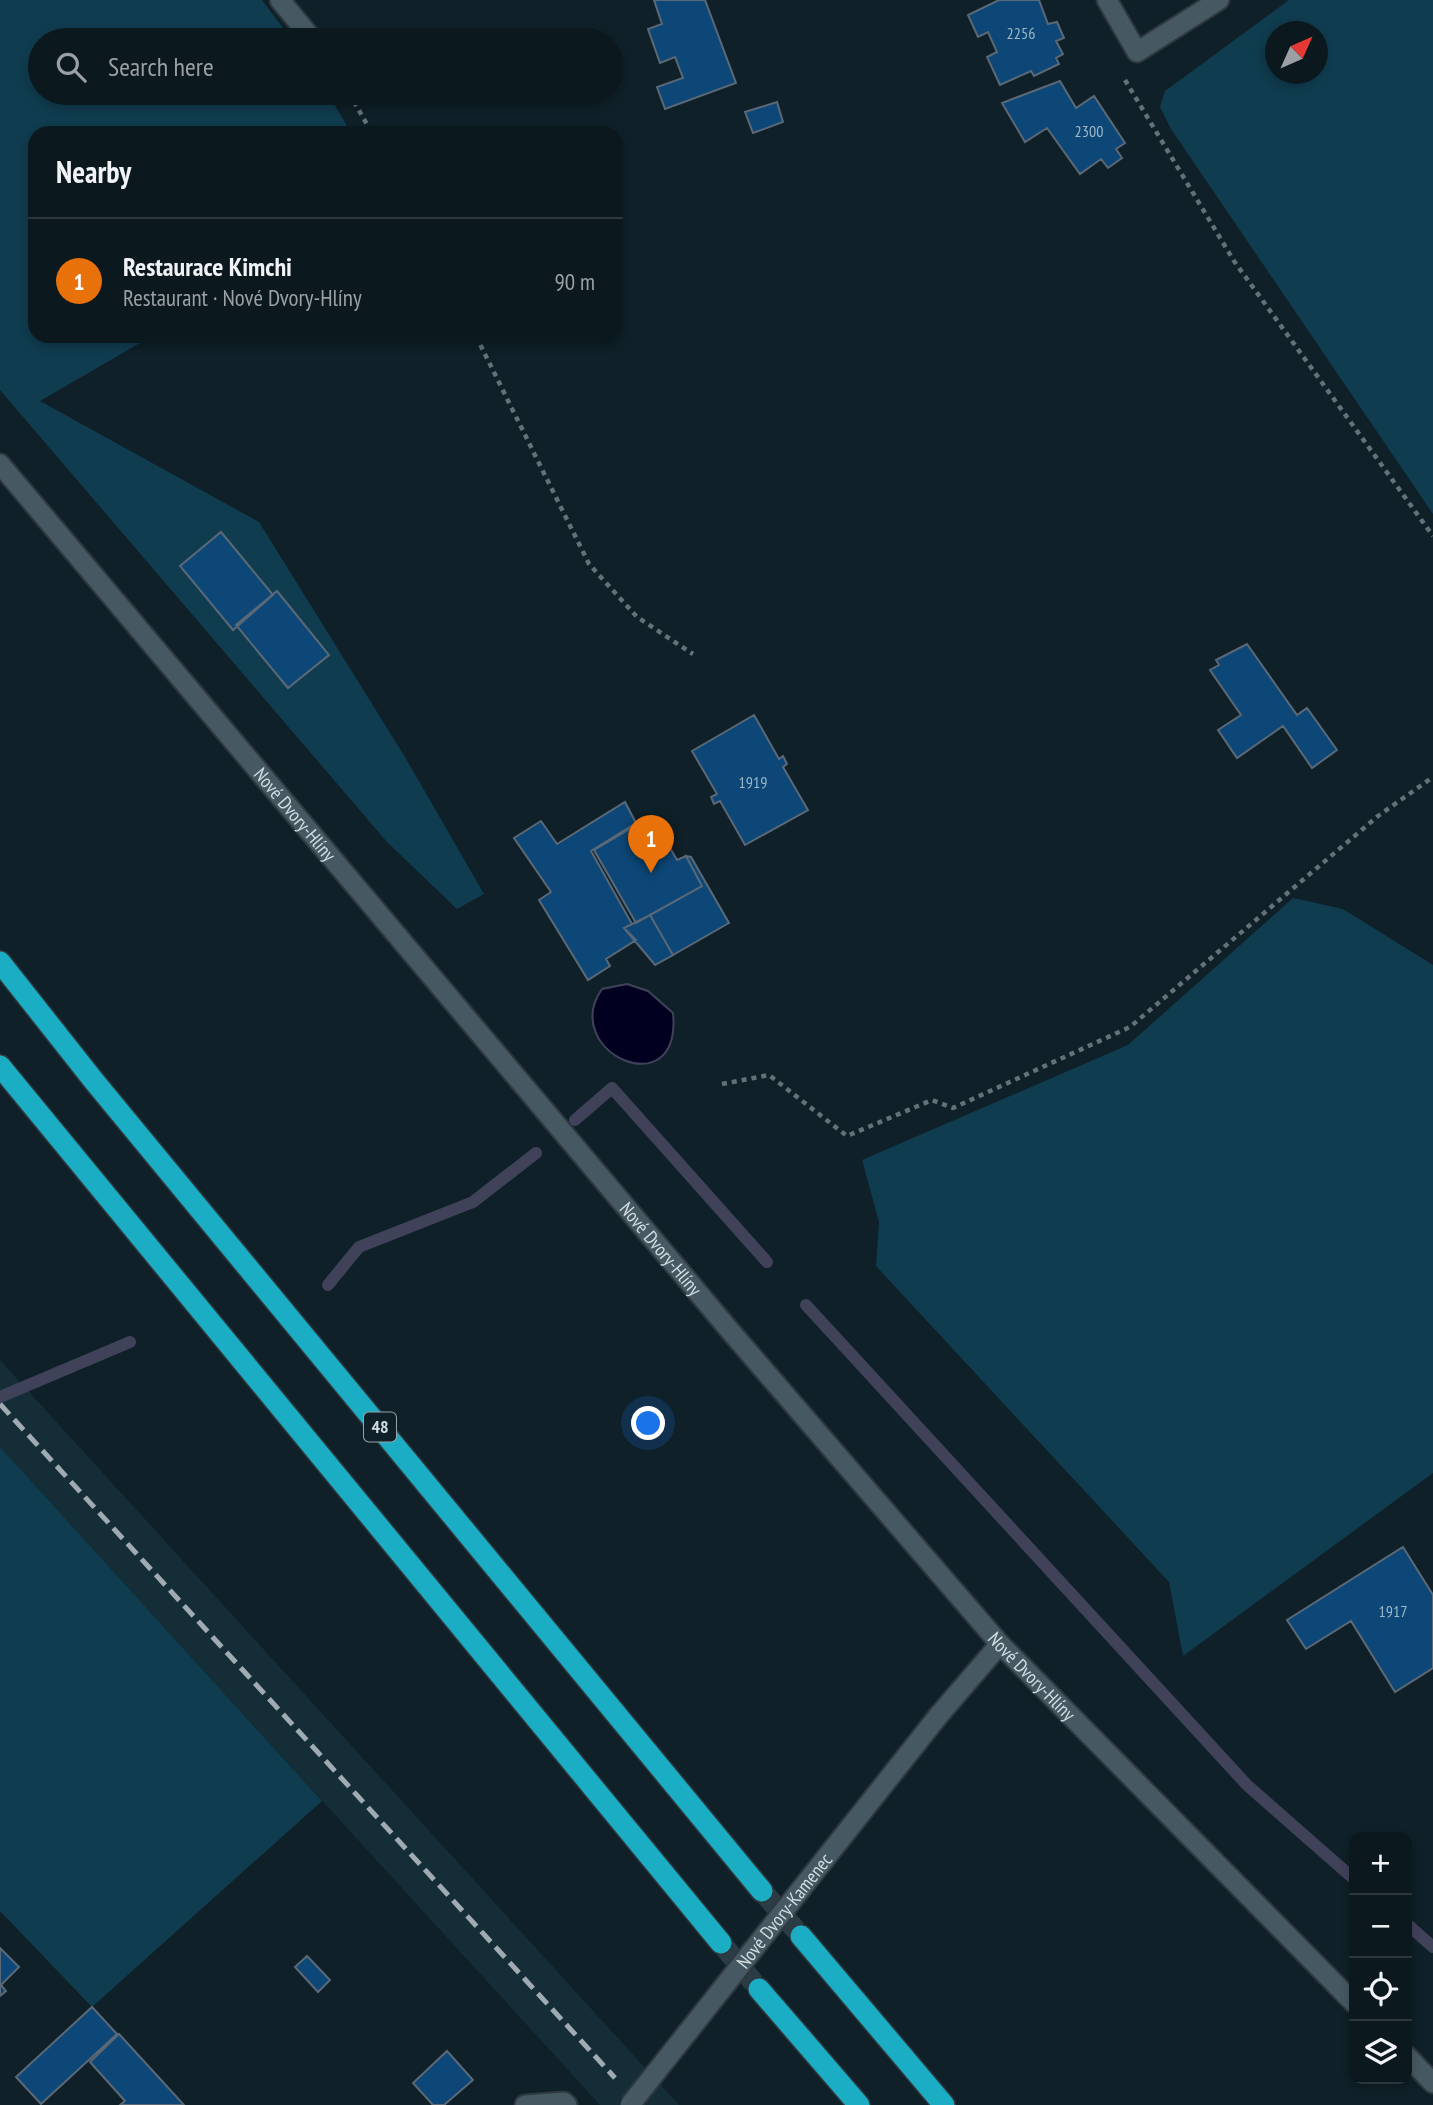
<!DOCTYPE html>
<html lang="en">
<head>
<meta charset="utf-8">
<style>
	body { margin:0; font-family:"PT Sans Narrow",sans-serif; background:#142127; color:#f1f3f6 }
	.controls { position:absolute; right:21px; bottom:21px; display:grid; overflow:hidden; border-radius:14px; box-shadow:0 4px 10px #0003 }
	.controls button { width:63px; height:63px; display:grid; place-items:center; padding:0; border:0; border-bottom:2px solid #2b373c; background:#0b181e; color:#f1f3f6; font:35px sans-serif }
	.compass { position:absolute; left:1265px; top:21px; width:63px; height:63px; border-radius:50%; background:#0b181e; box-shadow:0 4px 10px #0003; rotate:45deg }
	.you { position:absolute; left:649px; top:1424px; width:24px; height:24px; margin:-18px; border:5px solid #fff; border-radius:50%; background:#1a73e8; box-shadow:0 0 0 10px #1a73e833 }
	.badge { display:grid; place-items:center; width:46px; height:46px; border-radius:50%; background:#8c9099; color:#fff; font-size:23px; font-weight:700 }
	.pin { position:absolute; translate:-50% -58px; filter:drop-shadow(0 2px 4px #0008) }
	.pin::after { content:''; position:absolute; top:37px; width:24px; height:21px; background:inherit; clip-path:polygon(0 0,100% 0,50% 100%) }
	.list { margin:0; padding:0; list-style:none }
	h2 { display:flex; justify-content:space-between; align-items:center; height:91px; margin:0; padding:0 28px; font-size:30px }
	h2 small { font-size:23px; font-weight:400; color:#9aa0a4 }
	.list li { display:grid; grid-template-columns:46px 1fr auto; gap:21px; align-items:center; box-sizing:border-box; height:126px; padding:0 28px; border-top:2px solid #2b373c }
	.list b { display:block; font-size:26px; white-space:nowrap }
	.list p { margin:0; font-size:23px; white-space:nowrap; color:#9aa0a4 }
	.list em { font-size:23px; font-style:normal; color:#9aa0a4 }
	.icon { flex:none; width:38px; height:38px; fill:none; stroke:currentColor; stroke-width:2; stroke-linecap:round; stroke-linejoin:round }
	.map { position:relative; flex:none; width:1433px; height:2105px; overflow:hidden }
	.search { position:absolute; background:#0b181e; box-shadow:0 4px 10px #0003; left:28px; top:28px; width:595px; height:77px; display:flex; align-items:center; gap:18px; box-sizing:border-box; padding:0 24px; border-radius:38px; color:#9aa0a4; font-size:26px }
	.panel { position:absolute; background:#0b181e; box-shadow:0 4px 10px #0003; left:28px; top:126px; width:595px; height:217px; border-radius:21px }
	.map>svg:first-child { display:block }
</style>
</head>
<body>
<div class="map">
<svg width="1433" height="2105" viewBox="0 0 1433 2105">
	<rect width="100%" height="100%" fill="#0f2028"/>
	<path fill="#142d37" d="M 0,1360 L 679,2105 L 600,2105 L 0,1448 Z"/>
	<path fill="#103c4f" fill-rule="evenodd" d="M 0,0 L 262,0 L 292,40 L 40,40 L 40,93 L 328,93 L 351,133 L 35,133 L 35,336 L 152,336 L 40,401 L 259,522 L 405,757 L 484,894 L 457,909 L 387,842 L 0,390 Z
		M 1289,0 L 1433,0 L 1433,514 L 1171,129 L 1160,107 L 1165,91 ZM 1276,32 L 1318,32 L 1318,74 L 1276,74 Z
		M 1293,898 L 1343,909 L 1433,965 L 1433,1473 L 1183,1656 L 1169,1582 L 876,1266 L 879,1222 L 862,1160 L 1128,1045 Z
		M 0,1447 L 322,1801 L 92,2007 L 0,1911 Z"/>
	<path fill="#010020" stroke="#40425a" stroke-width="2" d="M 627,984 L 648,991 L 673,1013 C 682,1108 558,1052 602,989 Z"/>
	<g fill="none" stroke-linecap="round" stroke-linejoin="round">
		<path stroke="#40425a" stroke-width="12" d="M 575,1120 L 612,1088 L 767,1262
			M 328,1285 L 359,1247 L 473,1202 L 536,1153
			M 806,1305 L 1247,1785 L 1354,1879
			M 0,1397 L 130,1342
			M 1407,1924 L 1433,1947"/>
	</g>
	<path fill="#0c4777" stroke="#5b6876" stroke-width="2" d="M 654,0 L 705,0 L 736,83 L 665,109 L 657,87 L 683,78 L 675,57 L 660,63 L 648,29 L 662,24 Z
		M 999,0 L 1039,0 L 1048,24 L 1057,22 L 1064,38 L 1056,41 L 1063,54 L 1056,58 L 1059,64 L 1034,76 L 1031,71 L 1000,85 L 987,57 L 997,52 L 988,32 L 978,37 L 968,15 Z
		M 1060,81 L 1076,108 L 1094,96 L 1125,143 L 1116,149 L 1122,158 L 1108,168 L 1101,159 L 1080,174 L 1047,128 L 1025,142 L 1002,103 Z
		M 777,102 L 783,122 L 753,133 L 745,112 Z
		M 221,532 L 273,595 L 233,630 L 180,566 Z
		M 277,591 L 329,655 L 288,688 L 236,625 Z
		M 1247,644 L 1297,715 L 1307,708 L 1337,750 L 1312,768 L 1283,726 L 1237,758 L 1218,730 L 1241,715 L 1210,670 L 1219,665 L 1216,660 Z
		M 754,715 L 779,759 L 783,756 L 787,764 L 783,767 L 808,810 L 745,845 L 720,801 L 714,804 L 711,797 L 717,794 L 692,751 Z
		M 625,802 L 636,823 L 591,851 L 632,924 L 624,928 L 636,940 L 606,959 L 610,966 L 588,980 L 539,900 L 551,892 L 514,838 L 541,821 L 557,844 Z
		M 652,816 L 677,860 L 686,856 L 702,886 L 636,923 L 594,850 Z
		M 686,856 L 691,857 L 729,923 L 673,955 L 650,915 L 702,886 Z
		M 650,915 L 673,955 L 655,965 L 624,928 Z
		M 1403,1547 L 1433,1595 L 1433,1668 L 1395,1692 L 1351,1621 L 1306,1649 L 1287,1620 Z
		M 0,1948 L 19,1967 L 1,1985 L 6,1991 L 0,1996 Z
		M 307,1956 L 330,1980 L 318,1992 L 295,1967 Z
		M 92,2007 L 117,2034 L 41,2104 L 16,2077 Z
		M 119,2034 L 184,2105 L 120,2105 L 125,2101 L 90,2062 Z
		M 447,2051 L 473,2080 L 444,2105 L 433,2105 L 413,2083 Z"/>
	<g fill="none" stroke-linecap="round" stroke-linejoin="round">
		<path stroke="#2c3c44" stroke-width="21" stroke-dasharray="21 10" stroke-linecap="butt" d="M 762,1891 L 801,1936
			M 721,1943 L 759,1989"/>
		<g stroke="#2e383e" stroke-width="23">
			<g id="minor">
				<path d="M 280,0 L 313,40"/>
				<path d="M 1107,0 L 1137,52 L 1219,0"/>
				<path id="s1" d="M 0,464 L 732,1333 L 1000,1644 L 1354,2003"/>
				<path d="M 939,1715 L 1000,1644"/>
				<path d="M 1407,2056 L 1433,2083"/>
				<path d="M 525,2105 L 564,2102 L 567,2105"/>
			</g>
		</g>
		<g stroke="#2e383e" stroke-width="24">
			<path id="motorway" d="M 0,962 L 94,1081 L 762,1891
				M 0,1066 L 721,1943
				M 801,1936 L 944,2105
				M 759,1989 L 859,2105"/>
		</g>
		<path stroke="#637278" stroke-width="4.5" stroke-dasharray="5 5" stroke-linecap="butt" d="M 1125,80 L 1234,261 L 1433,536
			M 349,93 L 372,133
			M 476,336 L 589,564 L 637,617 L 693,654
			M 722,1084 L 769,1075 L 847,1136 L 932,1100 L 953,1108 L 1130,1027 L 1378,816 L 1433,777"/>
		<use href="#minor" stroke="#465861" stroke-width="19"/>
		<use href="#motorway" stroke="#1badc4" stroke-width="21"/>
		<path stroke="#9fabb1" stroke-width="5" stroke-dasharray="14 7" stroke-linecap="butt" d="M 0,1404 L 615,2078"/>
		<g stroke="#2e383e" stroke-width="23" stroke-linecap="butt">
			<g id="minor-bridge">
				<path id="s2" d="M 630,2105 L 939,1715"/>
			</g>
		</g>
		<use href="#minor-bridge" stroke="#465861" stroke-width="19"/>
	</g>
	<g text-anchor="middle" stroke-width="6" stroke-linejoin="round" paint-order="stroke">
		<g font-size="16" fill="#a0b8c7">
			<text x="1021" y="39">2256</text>
			<text x="1089" y="137">2300</text>
			<text x="753" y="788">1919</text>
			<text x="1393" y="1617">1917</text>
		</g>
		<rect fill="#0f2028" stroke="#98a4aa" stroke-width="2" x="364" y="1412.5" width="32" height="29" rx="5"/>
		<g font-size="18" font-weight="bold" fill="#d2dde2">
			<text x="380" y="1433">48</text>
		</g>
		<g font-size="19" fill="#d2dde2" stroke="#0f2028">
			<text dy="7" stroke="none"><textPath href="#s1" startOffset="458">Nové Dvory-Hlíny</textPath></text>
			<text dy="7" stroke="none"><textPath href="#s1" startOffset="1026">Nové Dvory-Hlíny</textPath></text>
			<text dy="7" stroke="none"><textPath href="#s1" startOffset="1592">Nové Dvory-Hlíny</textPath></text>
			<text dy="7" stroke="none"><textPath href="#s2" startOffset="248">Nové Dvory-Kamenec</textPath></text>
		</g>
	</g>
</svg>
<div class="controls">
<button>+</button>
<button>−</button>
<button><svg class="icon" aria-label="locate" viewBox="0 0 24 24"><circle cx="12" cy="12" r="6"/><path d="M12 2v4M12 18v4M2 12h4M18 12h4"/></svg></button>
<button><svg class="icon" aria-label="layers" viewBox="0 0 24 24"><path d="M12 4l9 5-9 5-9-5zM3 14l9 5 9-5"/></svg></button>
</div>
<svg class="compass" viewBox="-18 -18 36 36"><path d="M0-13l5 13h-10z" fill="#e53935"/><path d="M0 13l5-13h-10z" fill="#9aa0a4"/></svg>
<div class="you"></div>
<div class="pin badge" style="left:651px;top:873px;background:#e8710a">1</div>
<div class="search"><svg class="icon" aria-label="search" viewBox="0 0 24 24"><circle cx="10" cy="10" r="6"/><path d="M15 15l6 6"/></svg>Search here</div>
<section class="panel">
<h2>Nearby<small></small></h2>
<ul class="list">
<li><span class="badge" style="background:#e8710a">1</span><div><b>Restaurace Kimchi</b><p>Restaurant · Nové Dvory-Hlíny</p></div><em>90 m</em></li>
</ul>
</section>
</div>
</body>
</html>
